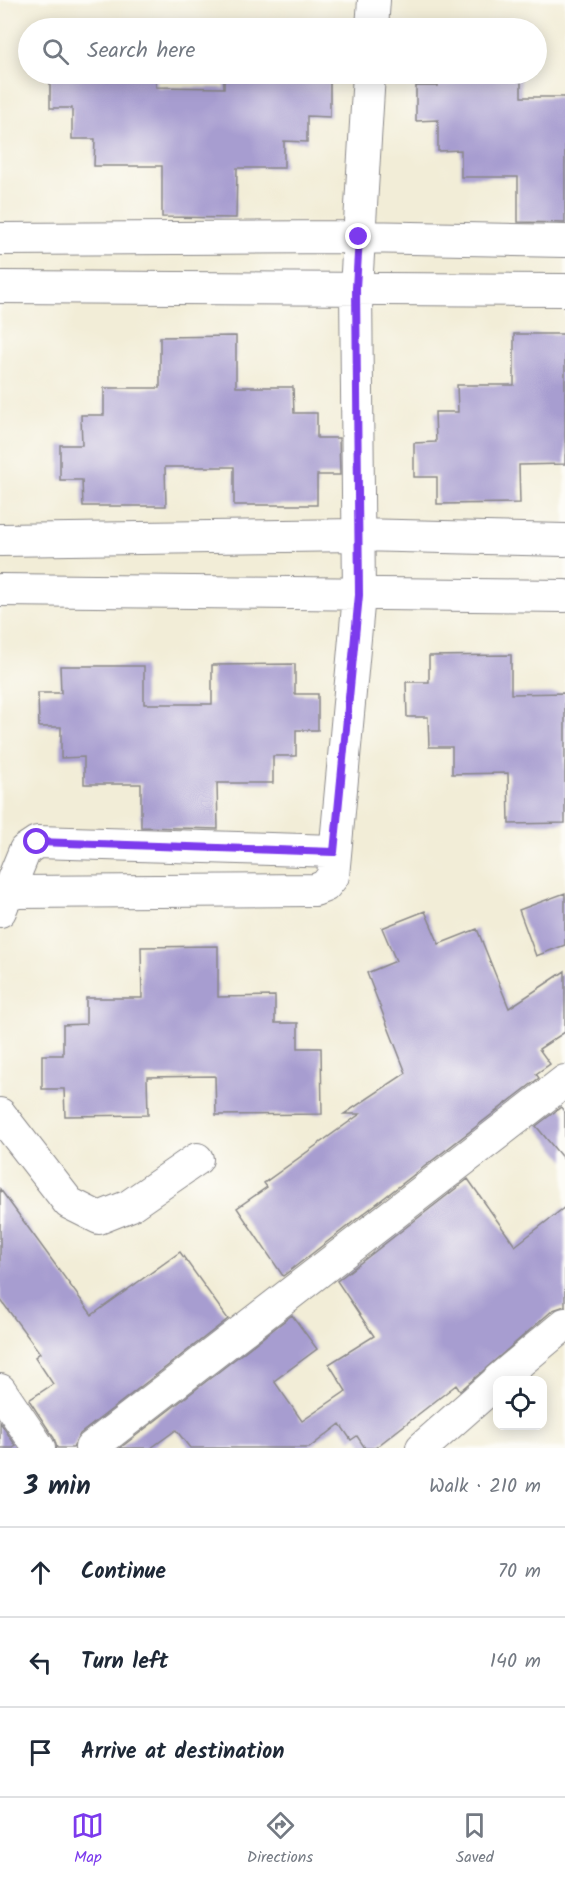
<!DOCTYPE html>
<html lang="en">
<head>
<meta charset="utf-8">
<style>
	body { margin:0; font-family:Kalam,sans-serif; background:#f2f2f3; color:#1f2937 }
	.controls { position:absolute; right:18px; bottom:18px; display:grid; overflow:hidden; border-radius:12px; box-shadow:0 3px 15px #0003 }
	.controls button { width:54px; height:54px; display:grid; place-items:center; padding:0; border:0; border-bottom:2px solid #e0e1e3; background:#fff; color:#1f2937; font:30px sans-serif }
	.stop { position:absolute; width:18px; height:18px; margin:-14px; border:4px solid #7c3aed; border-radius:50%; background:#fff }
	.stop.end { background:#7c3aed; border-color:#fff; box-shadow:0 2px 6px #0008 }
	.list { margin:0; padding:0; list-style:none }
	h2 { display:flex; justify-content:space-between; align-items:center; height:78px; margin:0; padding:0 24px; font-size:26px }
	h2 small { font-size:20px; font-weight:400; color:#747a83 }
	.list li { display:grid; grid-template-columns:39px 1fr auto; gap:18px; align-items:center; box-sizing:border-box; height:90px; padding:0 24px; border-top:2px solid #e0e1e3 }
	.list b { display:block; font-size:22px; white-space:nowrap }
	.list em { font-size:20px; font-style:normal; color:#747a83 }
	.icon { flex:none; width:33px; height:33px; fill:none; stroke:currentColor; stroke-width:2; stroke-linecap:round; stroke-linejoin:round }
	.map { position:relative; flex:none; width:565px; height:1448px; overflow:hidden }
	.search { position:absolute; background:#fff; box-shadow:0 3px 15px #0003; left:18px; right:18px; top:18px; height:66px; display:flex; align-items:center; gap:15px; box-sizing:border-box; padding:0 21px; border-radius:33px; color:#747a83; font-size:22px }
	.sheet { height:348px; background:#fff }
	nav { display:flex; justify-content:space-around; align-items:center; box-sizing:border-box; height:84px; border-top:2px solid #e0e1e3; background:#fff; font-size:16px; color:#747a83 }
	nav a { display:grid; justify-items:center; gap:3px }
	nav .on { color:#7c3aed }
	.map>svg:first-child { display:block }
</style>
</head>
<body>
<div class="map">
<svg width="565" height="1448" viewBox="0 0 565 1448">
	<rect width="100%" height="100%" fill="#fdfcf7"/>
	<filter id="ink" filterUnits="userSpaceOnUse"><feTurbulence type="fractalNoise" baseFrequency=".0167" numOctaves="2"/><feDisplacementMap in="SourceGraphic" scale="12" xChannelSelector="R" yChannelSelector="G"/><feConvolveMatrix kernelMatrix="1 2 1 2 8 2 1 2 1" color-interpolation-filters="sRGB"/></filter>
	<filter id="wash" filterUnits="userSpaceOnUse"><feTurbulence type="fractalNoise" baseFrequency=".008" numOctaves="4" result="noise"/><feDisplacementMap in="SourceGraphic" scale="24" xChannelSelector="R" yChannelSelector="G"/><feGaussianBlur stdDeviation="1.35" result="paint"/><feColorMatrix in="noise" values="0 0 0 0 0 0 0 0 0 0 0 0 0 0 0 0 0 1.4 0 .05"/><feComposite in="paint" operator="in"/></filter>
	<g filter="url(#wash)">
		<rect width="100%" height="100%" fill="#f2edd7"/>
		<g id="blocks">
			<path fill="#a79dd0" d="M 50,74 L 156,74 L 156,87 L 224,88 L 224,74 L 307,74 L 307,80 L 330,80 L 330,117 L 307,116 L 307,142 L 284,141 L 284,168 L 237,168 L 236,218 L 162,217 L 162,166 L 94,166 L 95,139 L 72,139 L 72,108 L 50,108 Z
				M 438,74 L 521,74 L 521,97 L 565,97 L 565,223 L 518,222 L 518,177 L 461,177 L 461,150 L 438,151 L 438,120 L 416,121 L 416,86 L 438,86 Z
				M 514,334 L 565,334 L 565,464 L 519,465 L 520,503 L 437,504 L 437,477 L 414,477 L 414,443 L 436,442 L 435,412 L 458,412 L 457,385 L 514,385 Z
				M 236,336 L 236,387 L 293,387 L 294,413 L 317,413 L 317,438 L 339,438 L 340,475 L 317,475 L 317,505 L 234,505 L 234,467 L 165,467 L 166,506 L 83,506 L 82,480 L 60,480 L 60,445 L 82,445 L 81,415 L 104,415 L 104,388 L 160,388 L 160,337 Z
				M 511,655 L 511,694 L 565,693 L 565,823 L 509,824 L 508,773 L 452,774 L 452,747 L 429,747 L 428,717 L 407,717 L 406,682 L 429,682 L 429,656 Z
				M 295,664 L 295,694 L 318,694 L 318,730 L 296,730 L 296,756 L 273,756 L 273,783 L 217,783 L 218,829 L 141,827 L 141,784 L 84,784 L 84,757 L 61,758 L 61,727 L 39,727 L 38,693 L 61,693 L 60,666 L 144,666 L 144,704 L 212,704 L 212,665 Z
				M 565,893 L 565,945 L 536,956 L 519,910 Z
				M 425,911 L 439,944 L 477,929 L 509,1008 L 565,971 L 565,1032 L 539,1049 L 550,1064 L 536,1074 L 539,1078 L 283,1276 L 237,1208 L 267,1187 L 264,1183 L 360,1114 L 344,1114 L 406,1073 L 367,973 L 396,961 L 382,928 Z
				M 218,946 L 218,997 L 275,996 L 275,1023 L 298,1023 L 298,1048 L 321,1048 L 322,1114 L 216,1115 L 215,1076 L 147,1077 L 148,1115 L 65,1116 L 64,1089 L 42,1089 L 42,1055 L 63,1055 L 63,1025 L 86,1024 L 86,998 L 142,998 L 141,947 Z
				M 561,1107 L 565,1113 L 565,1161 L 536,1126 Z
				M 468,1179 L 515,1246 L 565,1207 L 565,1306 L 553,1310 L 460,1391 L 456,1385 L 375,1448 L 365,1448 L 357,1436 L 351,1440 L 340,1424 L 309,1448 L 190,1448 L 176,1430 L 151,1448 L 120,1448 L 292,1315 L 317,1349 L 274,1381 L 302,1421 L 346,1391 L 329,1364 L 374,1336 L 337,1281 Z
				M 0,1189 L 92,1315 L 180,1252 L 228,1319 L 80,1434 L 73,1448 L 57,1448 L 54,1438 L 29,1400 L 53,1384 L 35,1357 L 40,1353 L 0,1299 Z
				M 0,1422 L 16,1446 L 13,1448 L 0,1448 Z"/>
		</g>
	</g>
	<g filter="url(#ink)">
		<use href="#blocks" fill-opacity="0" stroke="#8a8889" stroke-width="1.5"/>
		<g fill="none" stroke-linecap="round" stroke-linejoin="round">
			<g stroke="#8a8889" stroke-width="34">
				<path id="minor" d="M 372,28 L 374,0
					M 0,239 L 359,237 L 565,241
					M 0,287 L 565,290
					M 0,540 L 358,535 L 565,540
					M 0,590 L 565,596
					M 5,897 L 17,892 L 315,890 L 325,886 L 333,876 L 359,595 L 356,288 L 369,74
					M 0,911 L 25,850 L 37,842 L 334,851
					M 0,1114 L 69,1203 L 99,1218 L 129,1206 L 197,1159
					M 498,1380 L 565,1324
					M 0,1390 L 39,1448
					M 91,1448 L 565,1081
					M 422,1448 L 498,1381"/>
			</g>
			<use href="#minor" stroke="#fff" stroke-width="32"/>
		</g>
	</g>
	<g fill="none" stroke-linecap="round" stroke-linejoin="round" filter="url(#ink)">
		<path stroke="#7c3aed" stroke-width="8" d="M 37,842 L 334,852 L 359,595 L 356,288 L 359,237"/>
	</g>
</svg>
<div class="controls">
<button><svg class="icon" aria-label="locate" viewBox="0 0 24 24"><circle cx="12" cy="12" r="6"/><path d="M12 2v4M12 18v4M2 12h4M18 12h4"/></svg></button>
</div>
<div class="stop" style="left:37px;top:842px"></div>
<div class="stop end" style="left:359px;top:237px"></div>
<div class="search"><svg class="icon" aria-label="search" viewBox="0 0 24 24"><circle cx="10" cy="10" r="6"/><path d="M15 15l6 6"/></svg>Search here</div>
</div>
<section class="sheet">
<h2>3 min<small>Walk · 210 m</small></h2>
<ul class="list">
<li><svg class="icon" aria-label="ahead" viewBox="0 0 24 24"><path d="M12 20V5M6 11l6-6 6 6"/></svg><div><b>Continue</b></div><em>70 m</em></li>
<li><svg class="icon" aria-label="left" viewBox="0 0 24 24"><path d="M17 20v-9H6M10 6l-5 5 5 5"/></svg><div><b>Turn left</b></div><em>140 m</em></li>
<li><svg class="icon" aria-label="arrive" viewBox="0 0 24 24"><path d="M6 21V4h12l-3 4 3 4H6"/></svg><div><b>Arrive at destination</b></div></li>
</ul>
</section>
<nav>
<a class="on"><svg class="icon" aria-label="map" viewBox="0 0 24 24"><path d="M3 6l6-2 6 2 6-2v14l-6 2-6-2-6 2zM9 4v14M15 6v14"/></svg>Map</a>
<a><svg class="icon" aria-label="directions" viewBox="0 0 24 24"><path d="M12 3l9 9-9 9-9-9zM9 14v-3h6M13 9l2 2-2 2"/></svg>Directions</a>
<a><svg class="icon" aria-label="saved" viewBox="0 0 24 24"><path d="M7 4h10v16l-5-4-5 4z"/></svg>Saved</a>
</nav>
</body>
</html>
